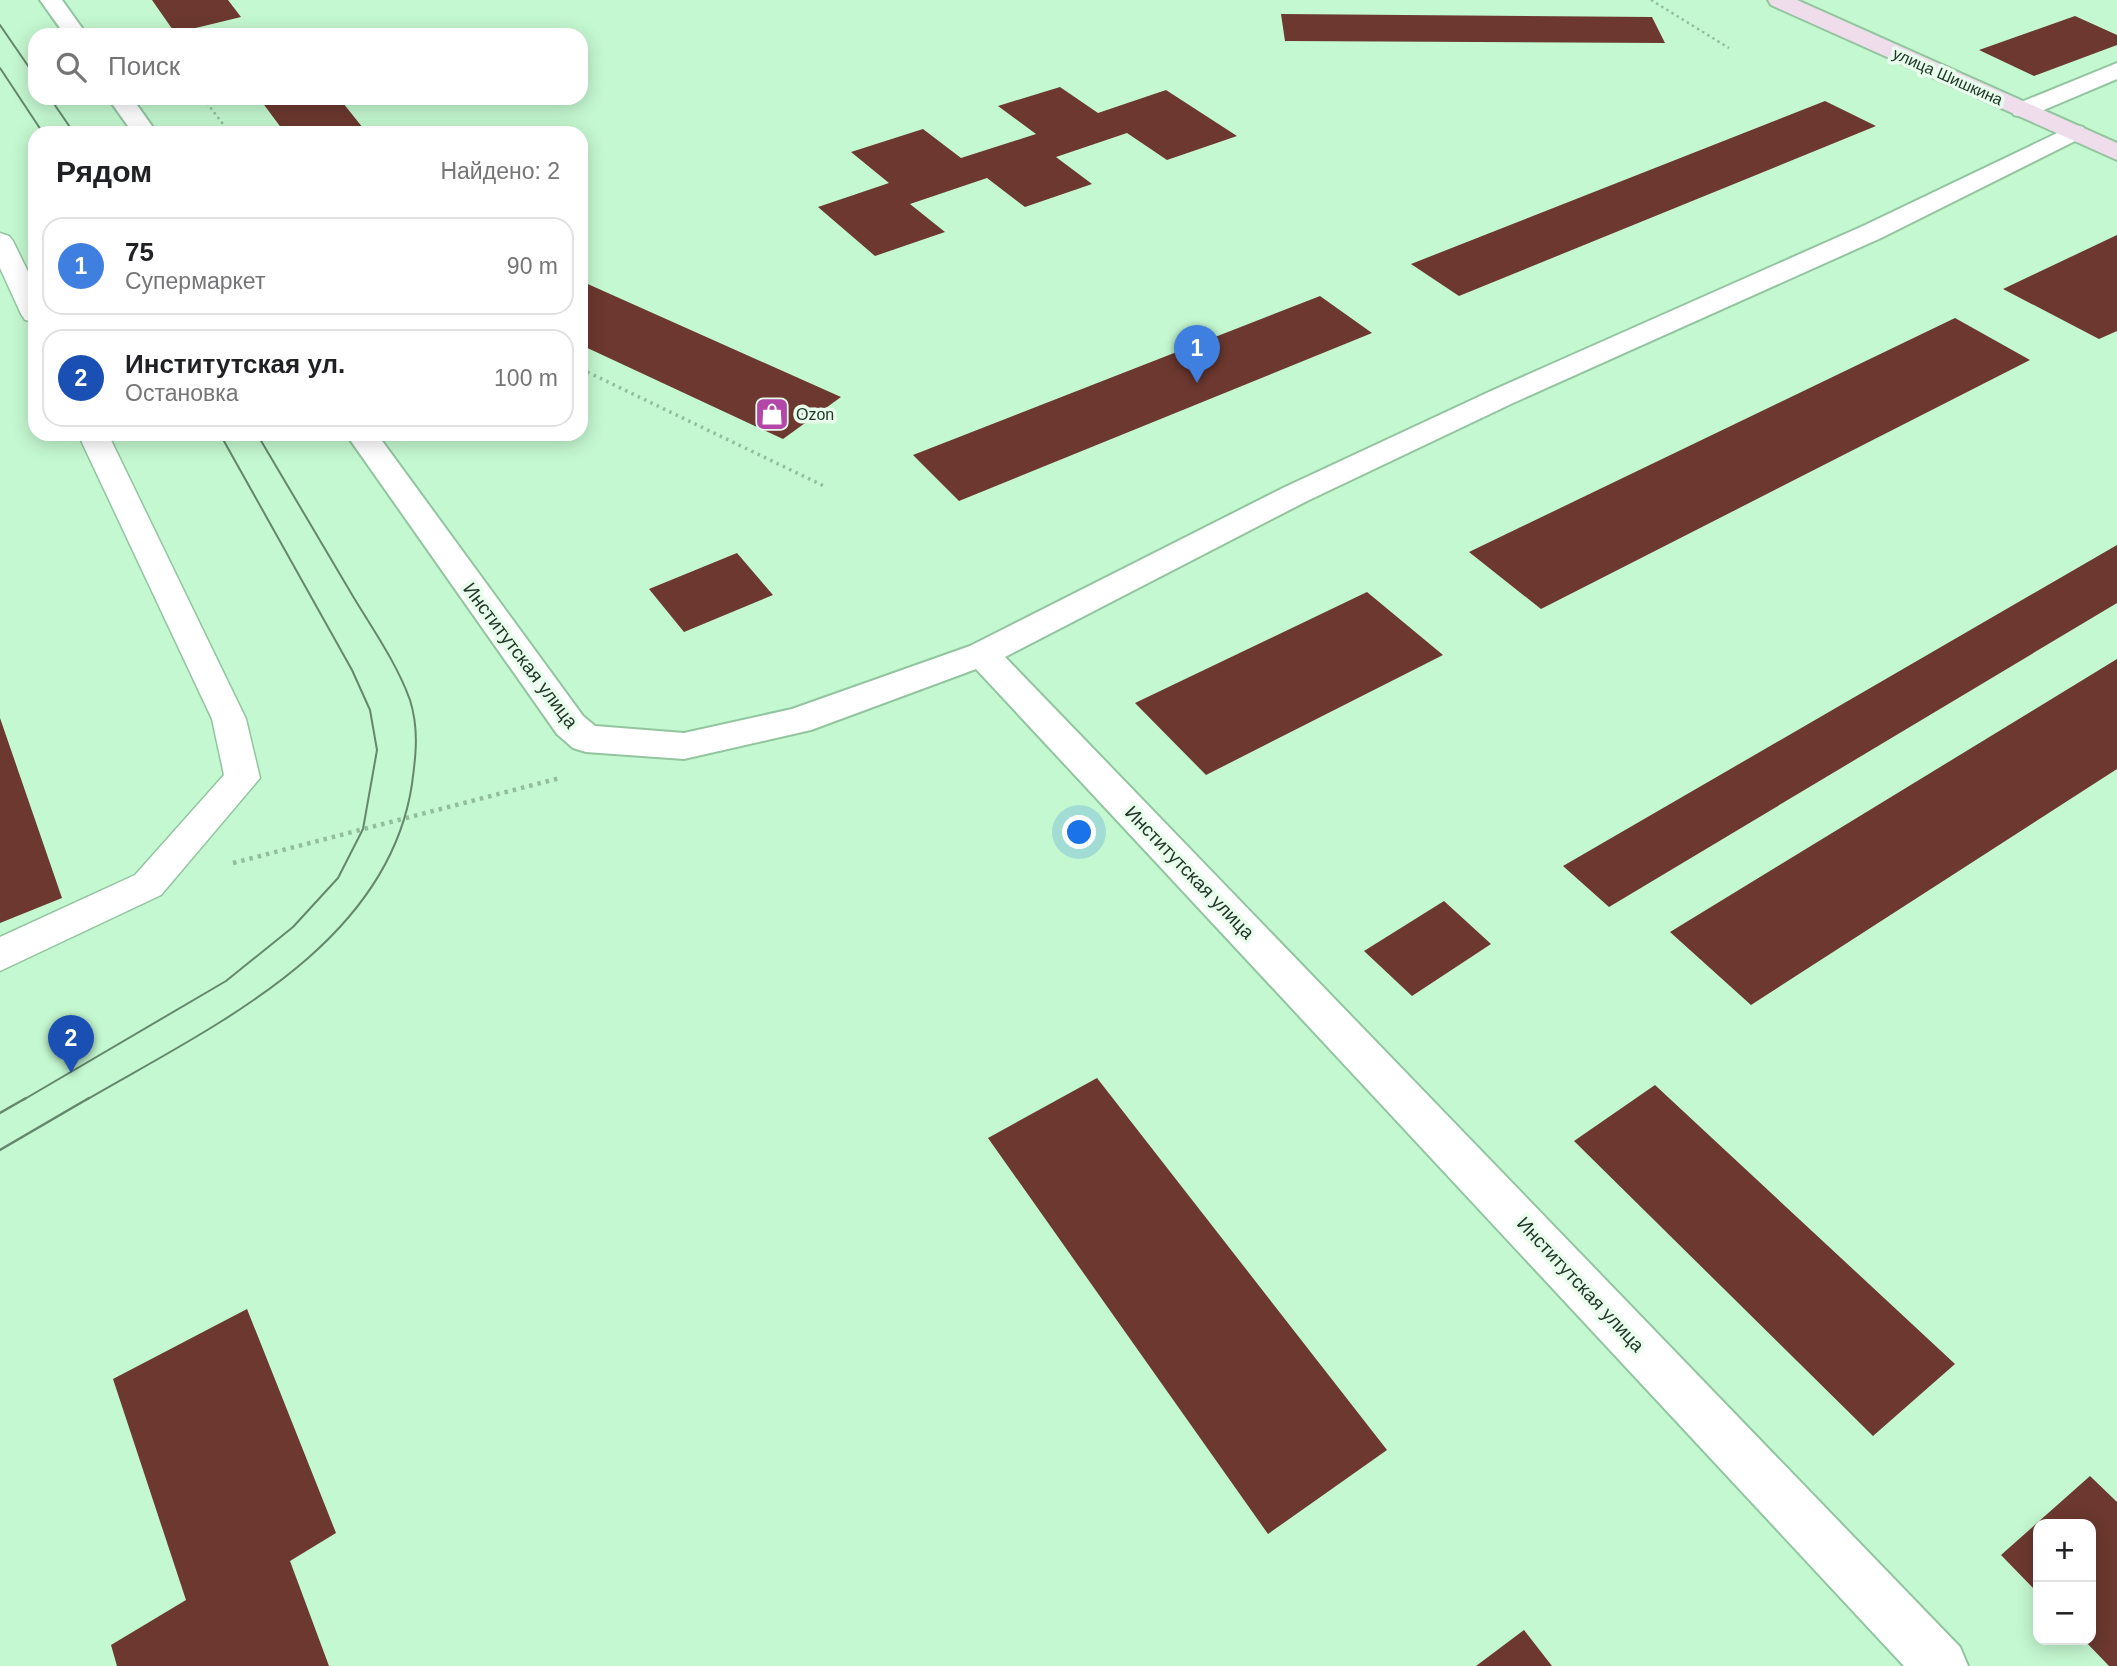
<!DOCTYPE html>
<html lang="ru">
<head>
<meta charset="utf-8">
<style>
	body { margin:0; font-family:Arial,sans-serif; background:#f6f6f6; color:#202124 }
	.controls { position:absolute; right:21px; bottom:21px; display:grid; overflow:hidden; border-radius:14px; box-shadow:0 4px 18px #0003 }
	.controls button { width:63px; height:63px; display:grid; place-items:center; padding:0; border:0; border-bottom:2px solid #e0e0e0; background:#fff; color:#202124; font:35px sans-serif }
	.you { position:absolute; left:1080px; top:833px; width:24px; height:24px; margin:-18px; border:5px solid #fff; border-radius:50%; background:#1a73e8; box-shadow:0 0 0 10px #1a73e833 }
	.badge { display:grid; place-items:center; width:46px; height:46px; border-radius:50%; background:#b347a7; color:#fff; font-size:23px; font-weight:700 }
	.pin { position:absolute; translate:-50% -58px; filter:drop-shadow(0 2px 4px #0008) }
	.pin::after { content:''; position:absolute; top:37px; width:24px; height:21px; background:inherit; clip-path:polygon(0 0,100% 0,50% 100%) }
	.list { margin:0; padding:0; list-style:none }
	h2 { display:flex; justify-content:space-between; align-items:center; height:91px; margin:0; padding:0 28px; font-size:30px }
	h2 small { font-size:23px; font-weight:400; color:#757577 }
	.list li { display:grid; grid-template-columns:46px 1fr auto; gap:21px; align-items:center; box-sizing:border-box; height:98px; margin:0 14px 14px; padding:0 14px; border:2px solid #e0e0e0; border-radius:21px }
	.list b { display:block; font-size:26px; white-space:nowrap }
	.list p { margin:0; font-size:23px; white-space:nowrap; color:#757577 }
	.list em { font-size:23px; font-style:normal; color:#757577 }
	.icon { flex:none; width:38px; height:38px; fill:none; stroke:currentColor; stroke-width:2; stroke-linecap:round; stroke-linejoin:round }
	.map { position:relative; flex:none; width:2117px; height:1666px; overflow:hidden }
	.search { position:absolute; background:#fff; box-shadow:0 4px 18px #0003; left:28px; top:28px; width:560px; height:77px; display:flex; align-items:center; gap:18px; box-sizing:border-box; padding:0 24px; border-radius:21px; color:#757577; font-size:26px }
	.panel { position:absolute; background:#fff; box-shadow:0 4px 18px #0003; left:28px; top:126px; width:560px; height:315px; border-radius:21px }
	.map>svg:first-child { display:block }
</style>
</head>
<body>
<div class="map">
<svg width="2117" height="1666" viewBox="0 0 2117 1666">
	<rect width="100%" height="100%" fill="#c4f8d0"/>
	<path fill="#6c382f" d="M 152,0 L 228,0 L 241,17 L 175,33 Z
		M 1281,14 L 1652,17 L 1665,43 L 1285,41 Z
		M 2075,16 L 2117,35 L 2117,45 L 2034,76 L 1979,50 Z
		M 1060,87 L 1098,113 L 1166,90 L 1237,136 L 1167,160 L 1127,133 L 1056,157 L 1092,184 L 1025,207 L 987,178 L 910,204 L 945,232 L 875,256 L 818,207 L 889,183 L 851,152 L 923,129 L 961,158 L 1036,134 L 998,106 Z
		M 259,98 L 339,98 L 367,133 L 285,133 Z
		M 1825,101 L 1876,126 L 1459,296 L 1411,264 Z
		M 2117,235 L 2117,331 L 2099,339 L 2003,289 Z
		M 581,281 L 841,397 L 783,439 L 581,345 Z
		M 1320,296 L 1372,333 L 959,501 L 913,455 Z
		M 1955,318 L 2030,360 L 1541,609 L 1469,552 Z
		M 2117,545 L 2117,603 L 1609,907 L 1563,866 Z
		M 737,553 L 773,595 L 684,632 L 649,589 Z
		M 1367,592 L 1443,655 L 1206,775 L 1135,703 Z
		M 2117,659 L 2117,769 L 1751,1005 L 1670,932 Z
		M 0,718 L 62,898 L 0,923 Z
		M 1444,901 L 1491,944 L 1412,996 L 1364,951 Z
		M 1097,1078 L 1387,1450 L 1268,1534 L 988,1138 Z
		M 1655,1085 L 1955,1364 L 1873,1436 L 1574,1141 Z
		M 247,1309 L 336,1533 L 290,1561 L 329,1666 L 117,1666 L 111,1645 L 186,1600 L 113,1379 Z
		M 2090,1476 L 2117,1502 L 2117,1666 L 2109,1666 L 2084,1640 L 2091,1640 L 2091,1524 L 2038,1524 L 2038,1593 L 2001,1555 Z
		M 1524,1630 L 1552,1666 L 1476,1666 Z"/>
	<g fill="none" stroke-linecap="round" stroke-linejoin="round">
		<g stroke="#92c59f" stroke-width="3">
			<path id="service" d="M 0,233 L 9,236 L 13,241 L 35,286 L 35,322 L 25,320 L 21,314 L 0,268 Z
				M 78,434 L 108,434 L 246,719 L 260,778 L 161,895 L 0,971 L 0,937 L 135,875 L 224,775 L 212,719 Z"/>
		</g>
		<g stroke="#92c59f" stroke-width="4">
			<path id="minor" d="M 40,0 L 62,0 L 87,35 L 65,35 Z
				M 2117,63 L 2117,79 L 2032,115 L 2023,117 L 2014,115 L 2011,110 L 2014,105 Z
				M 108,98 L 132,98 L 157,133 L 133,133 Z
				M 2074,125 L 2083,127 L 2086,132 L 2083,137 L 1881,238 L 1513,403 L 1307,501 L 1005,657 L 1960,1647 L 1968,1666 L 1904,1666 L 976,669 L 811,730 L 684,759 L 586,752 L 573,748 L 557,734 L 346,434 L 377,434 L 583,716 L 595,726 L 684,733 L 792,709 L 970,646 L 1285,487 L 1491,391 L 1863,226 Z"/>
		</g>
		<g stroke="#92c59f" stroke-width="4">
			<path id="secondary" d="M 1768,0 L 1797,0 L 2117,143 L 2117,160 L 1771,5 Z"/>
		</g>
		<path stroke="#93be9e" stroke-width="2.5" stroke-dasharray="2.5 3.5" stroke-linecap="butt" d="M 1651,0 L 1729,48
			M 203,98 L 230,133"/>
		<path stroke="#93be9e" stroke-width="3.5" stroke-dasharray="2.5 4.5" stroke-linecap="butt" d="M 581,369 L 824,486"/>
		<path stroke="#93be9e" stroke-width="4.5" stroke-dasharray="3.5 5" stroke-linecap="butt" d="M 233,863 L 560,778"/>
		<use href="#service" fill="#fff" fill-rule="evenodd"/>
		<use href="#minor" fill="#fff" fill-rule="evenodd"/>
		<use href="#secondary" fill="#efddec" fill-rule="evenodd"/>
		<path stroke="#65876e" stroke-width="2" d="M 0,25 L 35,76
			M 0,68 L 43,133
			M 50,98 L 74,133
			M 23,1100 L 226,981 L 293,927 L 338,878 L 363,829 L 377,750 L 370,710 L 352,670 L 220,434
			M 86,1100 C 213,1026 388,946 412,784 C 416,755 419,729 410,700 C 397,664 374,631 354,598 C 322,543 289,489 257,434"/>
		<path stroke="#65876e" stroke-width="2.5" d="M 0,1113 L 26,1098
			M 0,1150 L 89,1098"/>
	</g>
	<defs>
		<g id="shop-square" transform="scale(1.75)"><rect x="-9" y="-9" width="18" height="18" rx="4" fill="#b347a7" stroke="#e8fdec"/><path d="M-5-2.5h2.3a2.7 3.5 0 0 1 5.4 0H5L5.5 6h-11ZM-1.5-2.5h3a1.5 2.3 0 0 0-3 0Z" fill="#fff"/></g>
	</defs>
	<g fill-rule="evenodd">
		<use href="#shop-square" x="772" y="414"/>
	</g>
	<g text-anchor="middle" stroke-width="7" stroke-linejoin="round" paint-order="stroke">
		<g font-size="16" fill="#223728" stroke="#e8fdec">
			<text transform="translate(1948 76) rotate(24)" y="6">улица Шишкина</text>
		</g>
		<g font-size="16" fill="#223728" stroke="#e8fdec" text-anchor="start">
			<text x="796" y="420">Ozon</text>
		</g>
		<g font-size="19" fill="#223728" stroke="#e8fdec">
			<text transform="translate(521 655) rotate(53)" y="7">Институтская улица</text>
			<text transform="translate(1190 872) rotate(46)" y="7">Институтская улица</text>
			<text transform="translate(1581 1284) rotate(47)" y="7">Институтская улица</text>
		</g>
	</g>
</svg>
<div class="controls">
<button>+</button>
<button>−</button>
</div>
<div class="you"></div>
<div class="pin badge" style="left:1197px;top:383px;background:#3f7fe0">1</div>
<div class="pin badge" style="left:71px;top:1073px;background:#1a4fb4">2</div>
<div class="search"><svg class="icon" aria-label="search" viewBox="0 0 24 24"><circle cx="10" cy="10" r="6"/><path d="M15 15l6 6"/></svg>Поиск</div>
<section class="panel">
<h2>Рядом<small>Найдено: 2</small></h2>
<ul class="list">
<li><span class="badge" style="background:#3f7fe0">1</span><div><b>75</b><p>Супермаркет</p></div><em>90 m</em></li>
<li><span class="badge" style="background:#1a4fb4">2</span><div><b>Институтская ул.</b><p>Остановка</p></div><em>100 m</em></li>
</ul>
</section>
</div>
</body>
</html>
